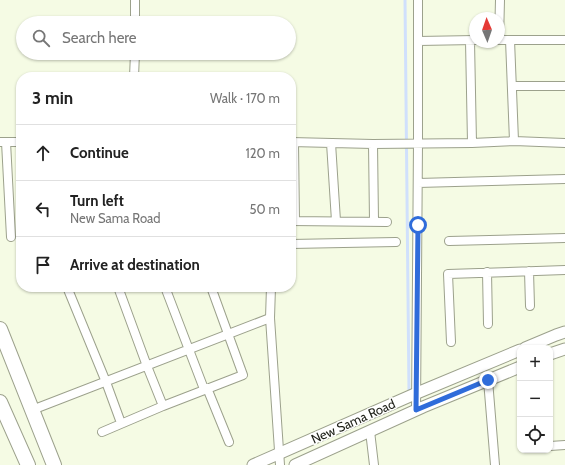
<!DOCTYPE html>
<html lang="en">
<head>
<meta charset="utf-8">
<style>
	body { margin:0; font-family:Cabin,sans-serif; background:#f2f2f2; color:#222 }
	.controls { position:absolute; right:12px; bottom:12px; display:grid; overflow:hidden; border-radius:8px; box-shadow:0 1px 3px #0004 }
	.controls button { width:36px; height:36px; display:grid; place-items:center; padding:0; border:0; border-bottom:1px solid #e0e0e0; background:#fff; color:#222; font:20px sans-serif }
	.compass { position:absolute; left:469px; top:12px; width:36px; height:36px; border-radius:50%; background:#fff; box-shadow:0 1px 3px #0004; rotate:358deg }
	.stop { position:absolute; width:12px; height:12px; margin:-9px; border:3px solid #2f6cda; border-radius:50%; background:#fff }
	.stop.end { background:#2f6cda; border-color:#fff; box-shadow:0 1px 4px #0008 }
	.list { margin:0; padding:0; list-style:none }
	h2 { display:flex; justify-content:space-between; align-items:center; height:52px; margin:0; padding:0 16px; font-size:17px }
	h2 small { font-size:13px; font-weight:400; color:#767676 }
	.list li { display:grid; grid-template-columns:26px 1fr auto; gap:12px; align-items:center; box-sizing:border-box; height:56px; padding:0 16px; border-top:1px solid #e0e0e0 }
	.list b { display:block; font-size:15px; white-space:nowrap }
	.list p { margin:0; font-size:13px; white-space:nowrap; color:#767676 }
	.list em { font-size:13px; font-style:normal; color:#767676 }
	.icon { flex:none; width:22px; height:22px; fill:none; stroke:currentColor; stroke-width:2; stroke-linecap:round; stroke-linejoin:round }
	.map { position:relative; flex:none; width:565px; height:465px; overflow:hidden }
	.search { position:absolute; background:#fff; box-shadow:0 1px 3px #0004; left:16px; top:16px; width:280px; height:44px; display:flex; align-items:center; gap:10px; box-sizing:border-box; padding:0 14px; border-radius:22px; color:#767676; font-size:15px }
	.panel { position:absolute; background:#fff; box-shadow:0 1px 3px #0004; left:16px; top:72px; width:280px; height:220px; border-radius:16px }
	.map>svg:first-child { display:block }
</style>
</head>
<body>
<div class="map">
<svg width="565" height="465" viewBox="0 0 565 465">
	<rect width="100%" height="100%" fill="#f5fbe4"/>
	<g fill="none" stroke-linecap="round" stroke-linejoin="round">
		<path stroke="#d0e0fc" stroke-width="3" d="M 405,0 L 409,393 L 407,393"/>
		<g stroke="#9ca18c" stroke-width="10">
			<path id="minor" d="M 135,23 L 135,0
				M 499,40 L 565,40
				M 499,40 L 500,0
				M 510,40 L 514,141
				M 418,41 L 475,40
				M 470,41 L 472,143
				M 134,77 L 135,53
				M 512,86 L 565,86
				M 0,142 L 21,142
				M 6,142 L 11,237
				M 291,142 L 373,144 L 472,143 L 514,141 L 565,143
				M 294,143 L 295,221
				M 331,143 L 336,221
				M 373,144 L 374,221
				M 418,183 L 565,179
				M 291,221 L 387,222
				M 449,241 L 565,238
				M 291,244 L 396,242
				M 529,271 L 530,306
				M 487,272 L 488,324
				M 67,287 L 106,382 L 121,423
				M 118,287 L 147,366 L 163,406
				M 165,287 L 204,389
				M 271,287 L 270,318 L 280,465
				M 451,342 L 448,274 L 565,270
				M 488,380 L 495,465
				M 207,388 L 229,442
				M 32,410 L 270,318
				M 416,410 L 418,143 L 418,0
				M 370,431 L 374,465
				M 102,432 L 163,406 L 243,375 L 211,287
				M 550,446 L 565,445"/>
		</g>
		<g stroke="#9ca18c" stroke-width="13">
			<path id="secondary" d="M 525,348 L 556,335 L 565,332
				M 550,354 L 565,349
				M 253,465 L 417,393 L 520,350
				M 295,465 L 423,407 L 520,367"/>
		</g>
		<g stroke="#9ca18c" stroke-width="16">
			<path id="trunk" d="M 0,329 L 54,465
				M 0,402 L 28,465"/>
		</g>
		<use href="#minor" stroke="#fff" stroke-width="8"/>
		<use href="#secondary" stroke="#fff" stroke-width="11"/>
		<use href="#trunk" stroke="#fff" stroke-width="14"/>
	</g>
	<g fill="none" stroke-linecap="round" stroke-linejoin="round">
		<path stroke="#2f6cda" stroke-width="5" d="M 418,225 L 416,410 L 488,380"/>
	</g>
	<g text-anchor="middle" stroke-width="3" stroke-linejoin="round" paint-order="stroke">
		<g font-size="13" fill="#1e2018" stroke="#fff">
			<text transform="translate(353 421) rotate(-24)" y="5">New Sama Road</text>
		</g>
	</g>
</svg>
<div class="controls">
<button>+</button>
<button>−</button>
<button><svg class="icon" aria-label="locate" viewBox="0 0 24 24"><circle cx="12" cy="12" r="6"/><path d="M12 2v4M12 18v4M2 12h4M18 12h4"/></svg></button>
</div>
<svg class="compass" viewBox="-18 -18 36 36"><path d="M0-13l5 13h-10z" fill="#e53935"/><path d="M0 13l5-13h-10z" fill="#767676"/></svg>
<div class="stop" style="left:418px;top:225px"></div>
<div class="stop end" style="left:488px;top:380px"></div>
<div class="search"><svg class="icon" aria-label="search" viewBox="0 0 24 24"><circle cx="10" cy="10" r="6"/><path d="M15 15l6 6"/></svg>Search here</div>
<section class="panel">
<h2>3 min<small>Walk · 170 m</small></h2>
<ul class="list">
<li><svg class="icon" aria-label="ahead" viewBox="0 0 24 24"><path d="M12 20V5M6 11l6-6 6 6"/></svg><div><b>Continue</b></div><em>120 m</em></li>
<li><svg class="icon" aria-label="left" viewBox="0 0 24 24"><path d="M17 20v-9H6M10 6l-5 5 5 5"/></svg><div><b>Turn left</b><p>New Sama Road</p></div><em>50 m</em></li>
<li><svg class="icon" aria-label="arrive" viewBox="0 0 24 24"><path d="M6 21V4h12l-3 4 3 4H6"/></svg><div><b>Arrive at destination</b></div></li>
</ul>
</section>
</div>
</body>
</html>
